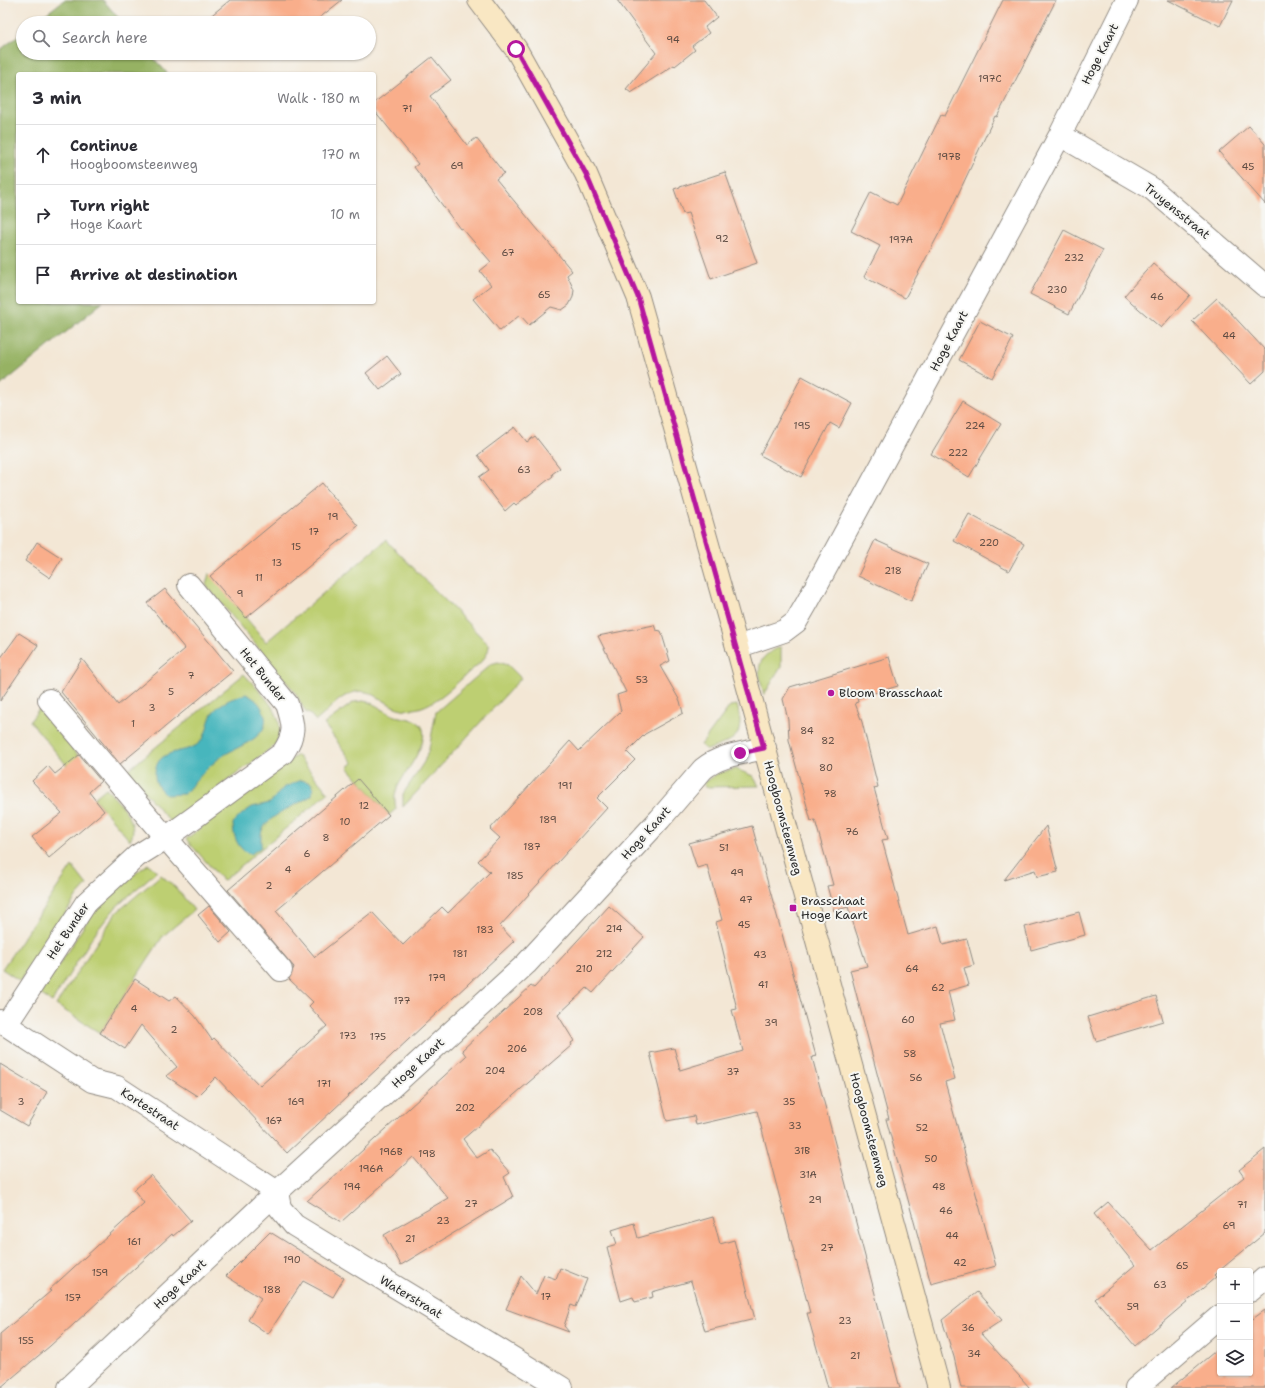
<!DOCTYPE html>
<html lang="en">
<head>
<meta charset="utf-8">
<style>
	body { margin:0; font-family:"Shantell Sans",sans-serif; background:#f2f2f3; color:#2b2b33 }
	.controls { position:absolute; right:12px; bottom:12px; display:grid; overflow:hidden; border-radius:4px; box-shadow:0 1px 3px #0004 }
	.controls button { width:36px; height:36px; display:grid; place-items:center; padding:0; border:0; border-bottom:1px solid #e1e1e2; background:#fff; color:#2b2b33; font:20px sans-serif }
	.stop { position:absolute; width:12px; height:12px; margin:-9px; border:3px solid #b5179e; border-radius:50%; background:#fff }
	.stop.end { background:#b5179e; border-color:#fff; box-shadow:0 1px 4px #0008 }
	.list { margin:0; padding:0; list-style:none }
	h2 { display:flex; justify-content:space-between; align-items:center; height:52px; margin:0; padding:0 16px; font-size:17px }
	h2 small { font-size:13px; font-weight:400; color:#7c7c81 }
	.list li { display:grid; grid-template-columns:26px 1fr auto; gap:12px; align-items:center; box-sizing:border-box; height:60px; padding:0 16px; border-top:1px solid #e1e1e2 }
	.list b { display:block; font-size:15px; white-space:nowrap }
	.list p { margin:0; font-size:13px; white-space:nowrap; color:#7c7c81 }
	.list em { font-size:13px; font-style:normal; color:#7c7c81 }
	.icon { flex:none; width:22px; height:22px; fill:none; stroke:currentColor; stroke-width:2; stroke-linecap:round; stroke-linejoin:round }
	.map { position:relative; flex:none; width:1265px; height:1388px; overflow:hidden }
	.search { position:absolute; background:#fff; box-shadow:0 1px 3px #0004; left:16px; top:16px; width:360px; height:44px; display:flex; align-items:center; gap:10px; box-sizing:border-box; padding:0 14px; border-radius:22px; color:#7c7c81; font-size:15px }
	.panel { position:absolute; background:#fff; box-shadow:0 1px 3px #0004; left:16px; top:72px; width:360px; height:232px; border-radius:4px }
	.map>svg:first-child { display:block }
</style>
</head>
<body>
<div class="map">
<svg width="1265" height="1388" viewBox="0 0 1265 1388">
	<rect width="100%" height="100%" fill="#f6f6f2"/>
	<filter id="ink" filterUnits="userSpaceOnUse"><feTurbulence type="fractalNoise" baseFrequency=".025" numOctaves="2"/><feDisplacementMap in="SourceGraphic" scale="8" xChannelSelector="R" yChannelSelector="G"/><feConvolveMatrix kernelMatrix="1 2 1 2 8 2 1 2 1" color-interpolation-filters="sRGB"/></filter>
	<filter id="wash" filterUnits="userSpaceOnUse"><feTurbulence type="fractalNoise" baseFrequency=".012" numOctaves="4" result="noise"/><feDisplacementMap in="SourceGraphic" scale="16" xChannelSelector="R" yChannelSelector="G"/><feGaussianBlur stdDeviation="0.9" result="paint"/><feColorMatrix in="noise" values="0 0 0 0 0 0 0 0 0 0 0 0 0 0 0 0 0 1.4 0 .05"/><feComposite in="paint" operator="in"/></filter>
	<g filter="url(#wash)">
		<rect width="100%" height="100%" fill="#f3e7d5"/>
		<path fill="#bdcf72" stroke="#747d4e" d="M 386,540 L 489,645 C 489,658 477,665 468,673 C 446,693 417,724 386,702 C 376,696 367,689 355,692 C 338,696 328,712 316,721 L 308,712 L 306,713 L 295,692 L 206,585 L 209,573 L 266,642 Z
			M 781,647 L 781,667 L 764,695 C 758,672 753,657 781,647 Z
			M 498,662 L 508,665 L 521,678 L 403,807 L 403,794 L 424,762 L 429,749 L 436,712 L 491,664 Z
			M 244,674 C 261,694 293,719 274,746 L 171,823 L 127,771 Z
			M 363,701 C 374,702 383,711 393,715 C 402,719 413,717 420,724 C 435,739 400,777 396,791 C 394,797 395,803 396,809 L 389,815 L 348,767 L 353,763 L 324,724 L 354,702 Z
			M 737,705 C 746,738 734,740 707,750 L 701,745 L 730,706 Z
			M 39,709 L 100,781 L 88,791 L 30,721 Z
			M 297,755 L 328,793 L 223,881 L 186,839 Z
			M 736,769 L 753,776 L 759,786 L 705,787 L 704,783 L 718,773 Z
			M 106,788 C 117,802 141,821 130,841 L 94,798 Z
			M 148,864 L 157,871 L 116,907 L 95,933 L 52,1002 L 40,994 L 97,906 L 114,890 Z
			M 72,866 L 87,885 L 77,896 L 20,981 L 2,969 Z
			M 161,875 L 176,888 L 194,910 L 163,936 L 100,1033 L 56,1005 L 116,913 Z"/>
		<path fill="#96b264" stroke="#606e48" d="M 64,0 L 103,0 L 123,23 L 34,23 Z
			M 23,32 L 23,53 L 149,53 L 168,74 L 18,74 L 18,302 L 103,302 L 0,386 L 0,50 Z"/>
		<path fill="#46b6bd" stroke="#387074" d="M 246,694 C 256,699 260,703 264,713 C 273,738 236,746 221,757 C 207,767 196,781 184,794 L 166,795 C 159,789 154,782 155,772 C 158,747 184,755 198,744 C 207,738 207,723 212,714 C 218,703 235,697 246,694 Z
			M 301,780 L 311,783 L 313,787 L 312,795 C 299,805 265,815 261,834 C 261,838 261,843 261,847 L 251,854 C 238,851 233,836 233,823 L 242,814 L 252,807 L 270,803 L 283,788 Z"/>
		<g id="blocks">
			<path fill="#f9ae8b" d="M 230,0 L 342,0 L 313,23 L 202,23 Z
				M 617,0 L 704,0 L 717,17 L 705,27 L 709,33 L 692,46 L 695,50 L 675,66 L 674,65 L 631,93 L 626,89 L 656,53 Z
				M 1003,0 L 1056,0 L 997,117 L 995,116 L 944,224 L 905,298 L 864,277 L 880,246 L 851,231 L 871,192 L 897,205 L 941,115 L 945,116 Z
				M 1168,0 L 1233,0 L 1220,26 Z
				M 432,57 L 451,80 L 430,96 L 467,145 L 476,138 L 504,173 L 496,179 L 572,271 L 567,275 L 574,290 L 573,297 L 569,305 L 562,310 L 551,307 L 529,325 L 520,315 L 500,331 L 473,299 L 491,285 L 480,271 L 491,262 L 462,228 L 460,229 L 414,167 L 418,164 L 374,110 L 374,103 Z
				M 1249,126 L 1265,144 L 1265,204 L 1219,152 Z
				M 725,172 L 757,263 L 711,279 L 688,213 L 683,214 L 674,189 Z
				M 1064,230 L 1103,250 L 1069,314 L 1030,294 Z
				M 1153,263 L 1190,295 L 1161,328 L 1124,296 Z
				M 1217,298 L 1265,350 L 1265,371 L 1251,384 L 1192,321 Z
				M 980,321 L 1013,338 L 992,378 L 959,360 Z
				M 387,356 L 401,374 L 380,390 L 366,373 Z
				M 802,376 L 852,403 L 839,428 L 830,423 L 801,477 L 760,455 Z
				M 963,401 L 1001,424 L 969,477 L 931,454 Z
				M 515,427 L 527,442 L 535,436 L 560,468 L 552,474 L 553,476 L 516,505 L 514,503 L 505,511 L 479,477 L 489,470 L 478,455 Z
				M 322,483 L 358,526 L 246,618 L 210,576 Z
				M 969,514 L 1024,544 L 1009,571 L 954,541 Z
				M 875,540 L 928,564 L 911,601 L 858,576 Z
				M 37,542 L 62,558 L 50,578 L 25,561 Z
				M 165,589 L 233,671 L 120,764 L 61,692 L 82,659 L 118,705 L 185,649 L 147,603 Z
				M 654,625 L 656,630 L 661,631 L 670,661 L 660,666 L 680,701 L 683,713 L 645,734 L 627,752 L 635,760 L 597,798 L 607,808 L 500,926 L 514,941 L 287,1153 L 216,1077 L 197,1096 L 166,1076 L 177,1067 L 141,1025 L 125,1049 L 100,1033 L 135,979 L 169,1001 L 176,996 L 195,1016 L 212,1040 L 214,1038 L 260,1086 L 327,1026 L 309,1006 L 313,1002 L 289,979 L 294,967 L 228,890 L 358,779 L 389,815 L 276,911 L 315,957 L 372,912 L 403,945 L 442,907 L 448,913 L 490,872 L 478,861 L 500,838 L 490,829 L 570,741 L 579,751 L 621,711 L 617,695 L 626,692 L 598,636 Z
				M 19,633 L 38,645 L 0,701 L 0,659 Z
				M 889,657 L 898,686 L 857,698 L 858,702 L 855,703 L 862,722 L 878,787 L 874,788 L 888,839 L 882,840 L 908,935 L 938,926 L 943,945 L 967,939 L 974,965 L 964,968 L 969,985 L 948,991 L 955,1020 L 940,1023 L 955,1079 L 945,1082 L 996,1266 L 931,1284 L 886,1119 L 889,1119 L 850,970 L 867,966 L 848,907 L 834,911 L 827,886 L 833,885 L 815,820 L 811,821 L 789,740 L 788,720 L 783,699 L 790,687 Z
				M 79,755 L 101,781 L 89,792 L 104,811 L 49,858 L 32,837 L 62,813 L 32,781 L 48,766 L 55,774 Z
				M 752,826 L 816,1056 L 812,1057 L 900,1388 L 828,1388 L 807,1313 L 810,1313 L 757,1111 L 696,1125 L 694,1116 L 667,1121 L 650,1053 L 674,1048 L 680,1070 L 743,1051 L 732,1010 L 737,1009 L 716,922 L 722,920 L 707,865 L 697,868 L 689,843 Z
				M 1046,826 L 1058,872 L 1037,877 L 1035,870 L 1004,880 Z
				M 209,906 L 231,932 L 220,942 L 198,915 Z
				M 609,906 L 644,937 L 593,993 L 587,988 L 558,1015 L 574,1041 L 571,1043 L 572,1045 L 463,1139 L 477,1158 L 490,1150 L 510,1173 L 504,1177 L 513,1197 L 401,1265 L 384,1235 L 448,1198 L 413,1157 L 341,1222 L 307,1201 L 466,1056 L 462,1050 L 531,986 L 534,988 Z
				M 1079,912 L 1085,935 L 1031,950 L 1025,927 Z
				M 1156,996 L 1163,1021 L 1096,1041 L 1088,1017 Z
				M 0,1064 L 47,1092 L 27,1126 L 0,1110 Z
				M 1265,1149 L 1265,1233 L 1214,1275 L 1216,1277 L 1135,1346 L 1095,1299 L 1135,1265 L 1094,1214 L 1108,1202 L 1152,1250 L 1244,1177 L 1239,1170 Z
				M 151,1175 L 191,1221 L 173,1236 L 172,1234 L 50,1346 L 0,1388 L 0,1334 L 51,1291 L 49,1290 L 144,1203 L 134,1190 Z
				M 713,1217 L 720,1244 L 734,1240 L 755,1319 L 705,1331 L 691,1281 L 652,1292 L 653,1297 L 635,1302 L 633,1297 L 621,1301 L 607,1247 L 617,1244 L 612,1230 L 634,1223 L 638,1238 Z
				M 270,1232 L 344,1278 L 333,1297 L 303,1281 L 268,1334 L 248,1320 L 261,1298 L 226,1276 Z
				M 560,1268 L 587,1279 L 576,1307 L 571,1305 L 564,1326 L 569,1332 L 506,1309 L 521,1276 L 536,1294 L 544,1275 L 556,1279 Z
				M 977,1292 L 1002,1320 L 981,1334 L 1030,1388 L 961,1388 L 954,1357 L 942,1320 Z
				M 1265,1310 L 1265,1388 L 1171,1388 L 1220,1347 L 1220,1373 L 1250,1373 L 1250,1321 Z"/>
		</g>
	</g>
	<g filter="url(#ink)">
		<use href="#blocks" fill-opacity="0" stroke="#8f8980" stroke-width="1"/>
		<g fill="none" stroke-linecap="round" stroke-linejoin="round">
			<g stroke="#8f8980" stroke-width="24">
				<path id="street" d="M 1060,135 L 1151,188 L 1265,286
					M 737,647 L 784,631 L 796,622 L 807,603 L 1060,135 L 1127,0
					M 49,700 L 166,838 L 281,970
					M 0,1021 L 92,1081 L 117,1087 L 277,1192 L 280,1208 L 294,1225 L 562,1388
					M 6,1025 L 86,903 L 137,856 L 166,838 L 283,753 C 296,733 294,726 287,704 L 189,585
					M 1250,1291 L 1265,1278
					M 69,1388 L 277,1192 L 526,964 L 660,819 L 703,769 C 720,755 743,753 765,748
					M 1136,1388 L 1220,1316"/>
			</g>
			<g stroke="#8f8980" stroke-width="24">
				<path id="secondary" d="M 479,0 L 516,49 L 586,174 L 638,297 L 737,647 L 939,1388"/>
			</g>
			<use href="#street" stroke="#fff" stroke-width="22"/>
			<use href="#secondary" stroke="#f9e7c3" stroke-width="22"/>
		</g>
	</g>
	<g fill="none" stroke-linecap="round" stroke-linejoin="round" filter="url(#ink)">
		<path stroke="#b5179e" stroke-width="5" d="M 516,49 L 586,174 L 638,297 L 764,748 L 740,753"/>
	</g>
	<g fill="#b5179e" stroke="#f6f6f2" stroke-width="1.5">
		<circle cx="831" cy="693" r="4"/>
		<rect x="789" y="904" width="8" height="8" rx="2"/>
	</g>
	<g text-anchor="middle" stroke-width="4" stroke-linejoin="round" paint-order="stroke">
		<g font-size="10" fill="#5e4c43">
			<text x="673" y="43">94</text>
			<text x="990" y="82">197C</text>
			<text x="407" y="112">71</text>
			<text x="949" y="160">197B</text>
			<text x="457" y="169">69</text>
			<text x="1248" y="170">45</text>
			<text x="722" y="242">92</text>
			<text x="901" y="243">197A</text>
			<text x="508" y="256">67</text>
			<text x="1074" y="261">232</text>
			<text x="1057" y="293">230</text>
			<text x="544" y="298">65</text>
			<text x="1157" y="300">46</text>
			<text x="1229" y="339">44</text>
			<text x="802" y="429">195</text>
			<text x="975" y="429">224</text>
			<text x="958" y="456">222</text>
			<text x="524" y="473">63</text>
			<text x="333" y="520">19</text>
			<text x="314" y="535">17</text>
			<text x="989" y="546">220</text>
			<text x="296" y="550">15</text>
			<text x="277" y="566">13</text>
			<text x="893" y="574">218</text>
			<text x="259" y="581">11</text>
			<text x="240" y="597">9</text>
			<text x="191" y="679">7</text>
			<text x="642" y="683">53</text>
			<text x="171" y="695">5</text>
			<text x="152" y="711">3</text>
			<text x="133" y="727">1</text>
			<text x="807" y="734">84</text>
			<text x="828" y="744">82</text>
			<text x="826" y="771">80</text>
			<text x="565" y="789">191</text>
			<text x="830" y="797">78</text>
			<text x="364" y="809">12</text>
			<text x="548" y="823">189</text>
			<text x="345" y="825">10</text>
			<text x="852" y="835">76</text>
			<text x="326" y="841">8</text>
			<text x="532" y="850">187</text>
			<text x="724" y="851">51</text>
			<text x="307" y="857">6</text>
			<text x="288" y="873">4</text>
			<text x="737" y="876">49</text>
			<text x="515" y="879">185</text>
			<text x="269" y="889">2</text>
			<text x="746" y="903">47</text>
			<text x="744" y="928">45</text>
			<text x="614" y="932">214</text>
			<text x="485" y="933">183</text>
			<text x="460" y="957">181</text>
			<text x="604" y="957">212</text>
			<text x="760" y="958">43</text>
			<text x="584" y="972">210</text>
			<text x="912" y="972">64</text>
			<text x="437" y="981">179</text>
			<text x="763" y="988">41</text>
			<text x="938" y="991">62</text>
			<text x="402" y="1004">177</text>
			<text x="134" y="1012">4</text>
			<text x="533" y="1015">208</text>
			<text x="908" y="1023">60</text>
			<text x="771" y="1026">39</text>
			<text x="174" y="1033">2</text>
			<text x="348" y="1039">173</text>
			<text x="378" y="1040">175</text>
			<text x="517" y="1052">206</text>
			<text x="910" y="1057">58</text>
			<text x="495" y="1074">204</text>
			<text x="733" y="1075">37</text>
			<text x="916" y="1081">56</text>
			<text x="324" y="1087">171</text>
			<text x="21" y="1105">3</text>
			<text x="296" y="1105">169</text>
			<text x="789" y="1105">35</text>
			<text x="465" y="1111">202</text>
			<text x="274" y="1124">167</text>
			<text x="795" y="1129">33</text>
			<text x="922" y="1131">52</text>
			<text x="802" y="1154">31B</text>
			<text x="391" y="1155">196B</text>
			<text x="427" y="1157">198</text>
			<text x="931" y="1162">50</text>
			<text x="371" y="1172">196A</text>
			<text x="808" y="1178">31A</text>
			<text x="352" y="1190">194</text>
			<text x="939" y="1190">48</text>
			<text x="815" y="1203">29</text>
			<text x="471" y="1207">27</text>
			<text x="1242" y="1208">71</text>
			<text x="946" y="1214">46</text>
			<text x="443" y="1224">23</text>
			<text x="1229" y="1229">69</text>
			<text x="952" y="1239">44</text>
			<text x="410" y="1242">21</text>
			<text x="134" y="1245">161</text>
			<text x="827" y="1251">27</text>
			<text x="292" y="1263">190</text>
			<text x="960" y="1266">42</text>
			<text x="1182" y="1269">65</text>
			<text x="100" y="1276">159</text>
			<text x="1160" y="1288">63</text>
			<text x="272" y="1293">188</text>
			<text x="546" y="1300">17</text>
			<text x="73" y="1301">157</text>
			<text x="1133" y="1310">59</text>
			<text x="845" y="1324">23</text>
			<text x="968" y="1331">36</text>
			<text x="26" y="1344">155</text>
			<text x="974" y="1357">34</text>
			<text x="855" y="1359">21</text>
		</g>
		<g font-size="12" fill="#2b2b2b" stroke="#f6f6f2">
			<text transform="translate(1100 54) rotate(-63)" y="4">Hoge Kaart</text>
			<text transform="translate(1177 211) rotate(39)" y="4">Truyensstraat</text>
			<text transform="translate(949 341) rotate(-62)" y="4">Hoge Kaart</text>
			<text transform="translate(263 675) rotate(51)" y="4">Het Bunder</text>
			<text transform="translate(783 818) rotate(75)" y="4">Hoogboomsteenweg</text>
			<text transform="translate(646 833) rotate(-48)" y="4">Hoge Kaart</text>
			<text transform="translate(68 931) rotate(-56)" y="4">Het Bunder</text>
			<text transform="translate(418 1063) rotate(-43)" y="4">Hoge Kaart</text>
			<text transform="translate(150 1109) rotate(33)" y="4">Kortestraat</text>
			<text transform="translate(869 1130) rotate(75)" y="4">Hoogboomsteenweg</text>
			<text transform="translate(180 1284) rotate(-43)" y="4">Hoge Kaart</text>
			<text transform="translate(411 1297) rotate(31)" y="4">Waterstraat</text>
		</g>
		<g font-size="12" fill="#2b2b2b" stroke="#f6f6f2" text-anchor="start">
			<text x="839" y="697">Bloom Brasschaat</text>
			<text x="801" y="905">Brasschaat<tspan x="801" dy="14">Hoge Kaart</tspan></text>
		</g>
	</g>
</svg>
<div class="controls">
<button>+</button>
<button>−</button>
<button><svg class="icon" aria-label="layers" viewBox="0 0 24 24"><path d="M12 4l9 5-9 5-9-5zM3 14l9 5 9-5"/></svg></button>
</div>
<div class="stop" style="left:516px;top:49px"></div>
<div class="stop end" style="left:740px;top:753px"></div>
<div class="search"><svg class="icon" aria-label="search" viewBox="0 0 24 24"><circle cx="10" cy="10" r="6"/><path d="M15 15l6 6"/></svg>Search here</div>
<section class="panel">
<h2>3 min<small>Walk · 180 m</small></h2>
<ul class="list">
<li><svg class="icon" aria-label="ahead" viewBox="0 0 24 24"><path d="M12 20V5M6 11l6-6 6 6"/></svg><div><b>Continue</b><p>Hoogboomsteenweg</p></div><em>170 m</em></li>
<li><svg class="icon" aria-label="right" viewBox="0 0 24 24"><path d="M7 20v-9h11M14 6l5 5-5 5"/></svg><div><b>Turn right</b><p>Hoge Kaart</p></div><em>10 m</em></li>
<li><svg class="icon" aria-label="arrive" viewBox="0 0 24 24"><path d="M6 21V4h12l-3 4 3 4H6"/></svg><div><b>Arrive at destination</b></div></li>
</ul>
</section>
</div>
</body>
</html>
